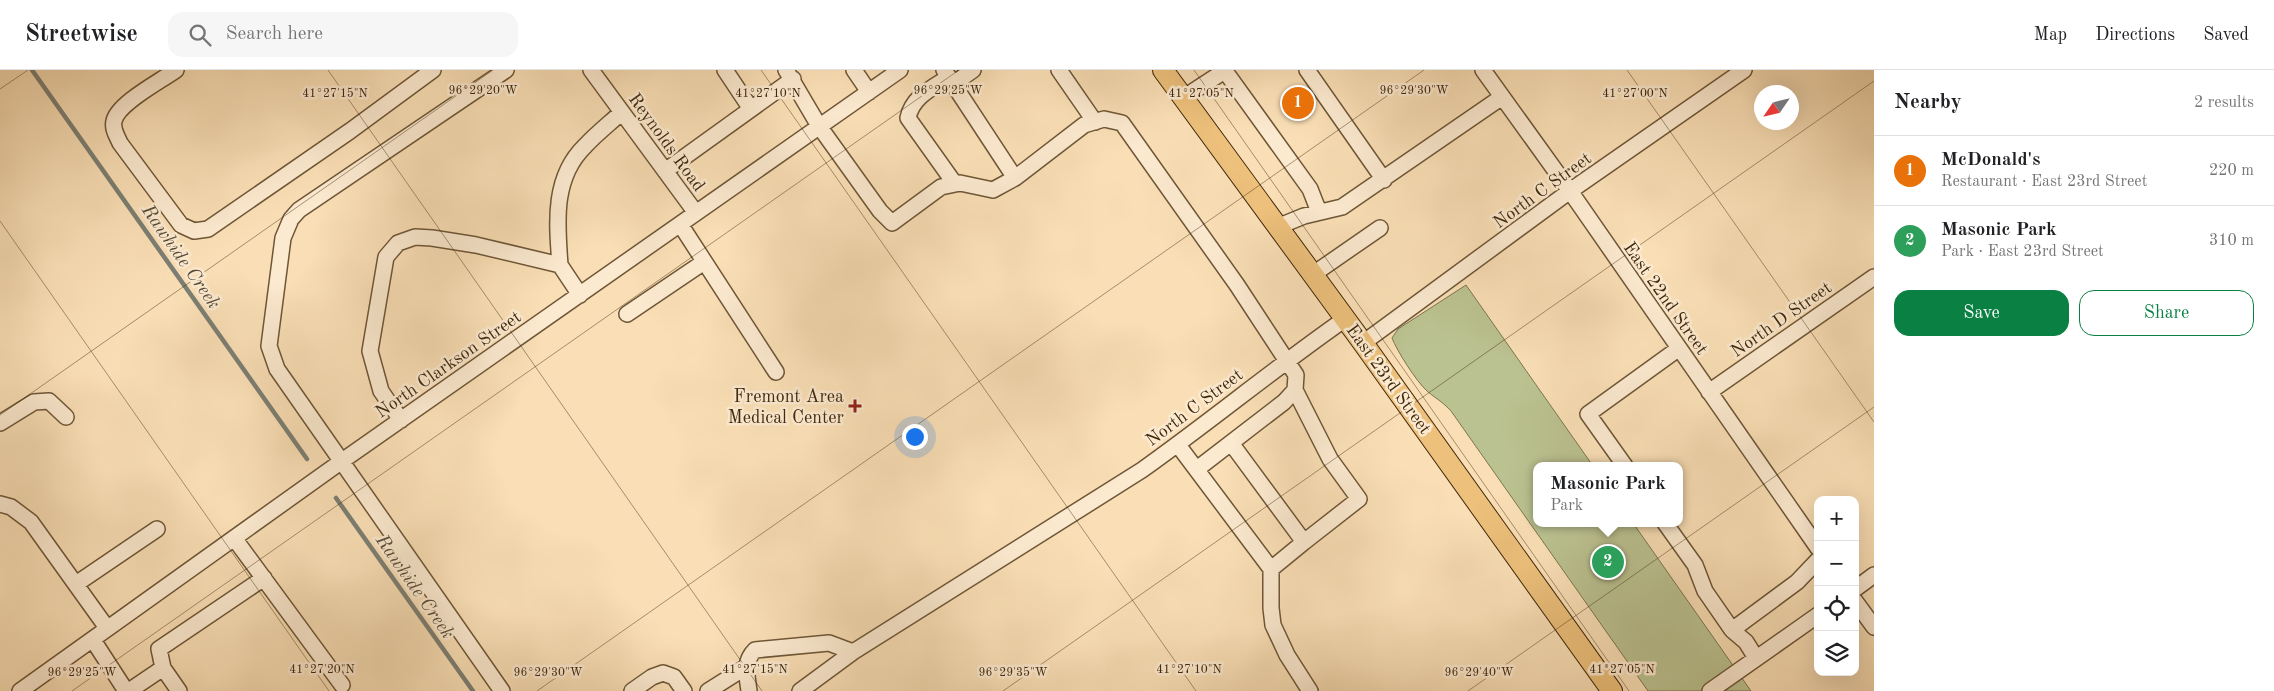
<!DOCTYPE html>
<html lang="en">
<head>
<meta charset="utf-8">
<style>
	body { margin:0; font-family:"Old Standard TT",serif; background:#f6f6f6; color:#202124 }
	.controls { position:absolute; right:15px; bottom:15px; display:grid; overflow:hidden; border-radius:10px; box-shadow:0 5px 20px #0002 }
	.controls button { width:45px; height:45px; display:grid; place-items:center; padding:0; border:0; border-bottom:1px solid #e0e0e0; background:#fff; color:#202124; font:25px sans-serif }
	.compass { position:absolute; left:1754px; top:15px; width:45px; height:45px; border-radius:50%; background:#fff; box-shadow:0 5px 20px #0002; rotate:235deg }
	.you { position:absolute; left:914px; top:366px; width:18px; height:18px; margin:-12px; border:4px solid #fff; border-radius:50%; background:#1a73e8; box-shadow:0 0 0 8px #1a73e833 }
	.badge { display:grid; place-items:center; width:32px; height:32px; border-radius:50%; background:#0b8043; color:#fff; font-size:16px; font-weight:700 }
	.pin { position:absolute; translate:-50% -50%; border:2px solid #fff; box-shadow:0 1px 5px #0006 }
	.popup { position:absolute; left:1533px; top:392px; width:150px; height:65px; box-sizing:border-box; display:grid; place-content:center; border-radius:10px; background:#fff; filter:drop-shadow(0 1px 4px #0005); font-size:16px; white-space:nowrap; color:#757577 }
	.popup b { font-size:19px; color:#202124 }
	.popup::after { content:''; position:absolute; left:50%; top:100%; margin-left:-10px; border:10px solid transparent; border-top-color:#fff }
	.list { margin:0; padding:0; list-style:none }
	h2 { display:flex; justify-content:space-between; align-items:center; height:65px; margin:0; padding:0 20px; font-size:21px }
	h2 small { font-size:16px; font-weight:400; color:#757577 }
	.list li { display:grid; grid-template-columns:32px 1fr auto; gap:15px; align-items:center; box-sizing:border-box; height:70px; padding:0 20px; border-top:1px solid #e0e0e0 }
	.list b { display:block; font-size:19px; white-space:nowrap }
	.list p { margin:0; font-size:16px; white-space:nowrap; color:#757577 }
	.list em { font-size:16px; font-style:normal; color:#757577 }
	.actions { display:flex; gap:10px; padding:15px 20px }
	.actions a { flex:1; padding:11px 0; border:1px solid #0b8043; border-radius:15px; text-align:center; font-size:18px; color:#0b8043 }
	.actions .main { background:#0b8043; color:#fff }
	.icon { flex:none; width:28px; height:28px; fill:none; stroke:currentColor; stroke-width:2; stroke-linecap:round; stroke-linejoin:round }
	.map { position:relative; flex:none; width:1874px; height:621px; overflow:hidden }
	header { display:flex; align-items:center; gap:30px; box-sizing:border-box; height:70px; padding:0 25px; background:#fff; border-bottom:1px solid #e0e0e0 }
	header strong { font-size:24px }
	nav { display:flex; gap:28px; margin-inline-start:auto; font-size:18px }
	.search { width:350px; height:45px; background:#f6f6f6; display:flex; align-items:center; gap:12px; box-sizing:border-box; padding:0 18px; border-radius:15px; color:#757577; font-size:19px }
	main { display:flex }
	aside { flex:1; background:#fff }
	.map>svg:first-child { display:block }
</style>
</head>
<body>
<header>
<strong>Streetwise</strong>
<div class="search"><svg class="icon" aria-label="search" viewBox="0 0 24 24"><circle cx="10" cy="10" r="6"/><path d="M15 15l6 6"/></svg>Search here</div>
<nav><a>Map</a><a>Directions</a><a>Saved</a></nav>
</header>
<main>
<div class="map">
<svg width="1874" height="621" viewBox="0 0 1874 621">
	<rect width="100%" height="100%" fill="#fadfb6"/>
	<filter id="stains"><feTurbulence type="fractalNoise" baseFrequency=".004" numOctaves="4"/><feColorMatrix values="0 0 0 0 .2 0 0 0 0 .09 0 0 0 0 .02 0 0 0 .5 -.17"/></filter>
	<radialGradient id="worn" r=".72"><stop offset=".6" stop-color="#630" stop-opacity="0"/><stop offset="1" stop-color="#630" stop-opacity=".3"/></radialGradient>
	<path fill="#bbc291" stroke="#7d754e" d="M 1466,215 L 1593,396 L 1537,396 L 1537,453 L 1633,453 L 1751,621 L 1648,621 L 1451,341 C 1443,332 1435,328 1427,321 C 1416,311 1397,281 1392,268 L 1398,259 Z"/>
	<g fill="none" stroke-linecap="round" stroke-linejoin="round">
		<path stroke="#7c7f74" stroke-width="4.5" d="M 32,0 L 307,389
			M 336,428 L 473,621"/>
		<g stroke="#6e5636" stroke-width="18">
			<path id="minor" d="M 176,0 C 161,11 118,33 114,51 C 112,59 117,66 120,73 L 181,155 L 194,161 L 208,159 L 350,61 L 433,0
				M 591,0 L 696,143
				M 725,0 L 751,39
				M 786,0 L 819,56 L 880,141 L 892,153 L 941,117 L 960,113 L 993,120 L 1015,108 L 1084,55 L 1104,49 L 1122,53 L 1237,215 L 1296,305 L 1295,320 L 1284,332 L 1197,399
				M 854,0 L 869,22
				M 944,0 L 1015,108
				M 1059,0 L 1095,52
				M 1307,0 L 1384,110
				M 1483,0 L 1570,121 L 1818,478
				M 1225,1 L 1310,119 L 1319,142
				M 949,7 C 932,18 912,27 908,48 L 955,114
				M 953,14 L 973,0
				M 1183,28 L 1226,0
				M 665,101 L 793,9
				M 680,154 L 776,302
				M 1277,157 L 1304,146 L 1342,137 L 1502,27
				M 560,195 C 557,154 552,108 585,76 C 596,64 610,53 622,42
				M 1312,205 L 1380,158
				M 627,244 L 704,192
				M 1363,273 L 1570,121 L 1744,0
				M 1295,320 L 1330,389 L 1359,429 L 1304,472
				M 1709,322 L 1874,207
				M 401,350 L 381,321 L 370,281 L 386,187 L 398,173 L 415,167 L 432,168 L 476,175 L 560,195 L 580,225
				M 0,353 L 34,332 L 49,331 L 66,347
				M 1231,373 L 1304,472 L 1271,499
				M 1178,375 L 1271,499 L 1271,538 L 1273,555 L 1287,585 L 1310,621
				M 1625,396 L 1588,344 L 1678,279
				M 0,434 L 11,437 L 31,452 L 107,558
				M 1665,453 L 1695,495 L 1705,521 L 1732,560 L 1797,512 L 1818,490
				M 234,468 L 342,615
				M 76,514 L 157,459
				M 1855,519 L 1874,505
				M 1855,531 L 1874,557
				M 1732,560 L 1746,572 L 1756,588
				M 93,570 L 126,621
				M 20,621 L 342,391 L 900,0
				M 129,621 L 163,598
				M 179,621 L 163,598 L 159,579 L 264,508
				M 502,621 L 277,299 L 269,276 L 283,168 L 291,149 L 299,140 L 506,0
				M 632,621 L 652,607 L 663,603 L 674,607 L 684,621
				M 708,621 L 746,597
				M 749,621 C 747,605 743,592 755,580 L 829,573 L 853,582
				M 800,621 L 853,582 L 1142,400 C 1211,351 1276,297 1345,249
				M 1710,621 L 1818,545"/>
		</g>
		<g stroke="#3f280c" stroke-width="22">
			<path id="major" d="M 1163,0 L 1363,273 L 1612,621"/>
		</g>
		<use href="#minor" stroke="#fcead0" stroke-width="15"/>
		<use href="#major" stroke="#edc07b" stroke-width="20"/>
	</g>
	<path fill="none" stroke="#3f280c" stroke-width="1" stroke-opacity="0.45" d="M 328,0 L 762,621M 761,0 L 1196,621M 1194,0 L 1629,621M 1627,0 L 1874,352M 0,19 L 28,0M 0,151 L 329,621M 0,345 L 493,0M 72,621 L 959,0M 537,621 L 1424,0M 1003,621 L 1874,11M 1468,621 L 1874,337"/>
	<path fill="#8f2418" stroke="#fcead0" stroke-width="2" d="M852.5 328.5h5v5h5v5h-5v5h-5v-5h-5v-5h5z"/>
	<g text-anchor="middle" stroke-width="5" stroke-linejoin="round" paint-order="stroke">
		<g font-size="18" fill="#3f280c" stroke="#fcead0">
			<text transform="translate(667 72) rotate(54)" y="6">Reynolds Road</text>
			<text transform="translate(1542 120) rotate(-36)" y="6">North C Street</text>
			<text transform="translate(1666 228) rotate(55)" y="6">East 22nd Street</text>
			<text transform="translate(1781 249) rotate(-35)" y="6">North D Street</text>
			<text transform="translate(448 294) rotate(-35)" y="6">North Clarkson Street</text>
			<text transform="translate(1389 309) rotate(54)" y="6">East 23rd Street</text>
			<text transform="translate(1194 337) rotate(-37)" y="6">North C Street</text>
		</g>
		<g font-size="18" fill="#3f280c" stroke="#fcead0" text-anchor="end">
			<text x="844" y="332">Fremont Area<tspan x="844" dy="21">Medical Center</tspan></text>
		</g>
		<g font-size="19" font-style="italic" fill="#584c38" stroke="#fcead0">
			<text transform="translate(182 186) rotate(55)" y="7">Rawhide Creek</text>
			<text transform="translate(416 516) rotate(55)" y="7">Rawhide Creek</text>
		</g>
	</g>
	<g font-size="12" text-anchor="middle" fill="#3f280c" stroke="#fcead0" stroke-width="5" stroke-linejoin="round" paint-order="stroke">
		<text x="1414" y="24">96°29'30"W</text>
		<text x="483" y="24">96°29'20"W</text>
		<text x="948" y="24">96°29'25"W</text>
		<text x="1635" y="27">41°27'00"N</text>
		<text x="335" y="27">41°27'15"N</text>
		<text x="768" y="27">41°27'10"N</text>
		<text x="1201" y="27">41°27'05"N</text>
		<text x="322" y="603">41°27'20"N</text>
		<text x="755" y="603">41°27'15"N</text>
		<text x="1189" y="603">41°27'10"N</text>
		<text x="1622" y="603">41°27'05"N</text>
		<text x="82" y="606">96°29'25"W</text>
		<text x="548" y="606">96°29'30"W</text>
		<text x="1013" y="606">96°29'35"W</text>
		<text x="1479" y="606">96°29'40"W</text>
	</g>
	<rect width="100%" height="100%" filter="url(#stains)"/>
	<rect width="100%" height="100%" fill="url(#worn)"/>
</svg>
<div class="controls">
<button>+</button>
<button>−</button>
<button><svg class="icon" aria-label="locate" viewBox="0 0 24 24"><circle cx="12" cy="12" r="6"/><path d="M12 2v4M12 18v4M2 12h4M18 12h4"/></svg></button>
<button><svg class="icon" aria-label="layers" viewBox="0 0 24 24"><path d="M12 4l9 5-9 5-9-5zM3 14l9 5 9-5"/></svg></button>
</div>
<svg class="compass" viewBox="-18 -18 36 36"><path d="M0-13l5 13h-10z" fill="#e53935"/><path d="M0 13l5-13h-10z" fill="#757577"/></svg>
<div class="you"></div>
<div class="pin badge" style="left:1298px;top:33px;background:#e8710a">1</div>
<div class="pin badge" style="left:1608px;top:492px;background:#2e9e5b">2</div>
<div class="popup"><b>Masonic Park</b>Park</div>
</div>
<aside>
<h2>Nearby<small>2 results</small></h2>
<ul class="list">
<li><span class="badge" style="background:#e8710a">1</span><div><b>McDonald's</b><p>Restaurant · East 23rd Street</p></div><em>220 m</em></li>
<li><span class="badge" style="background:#2e9e5b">2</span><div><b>Masonic Park</b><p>Park · East 23rd Street</p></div><em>310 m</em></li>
</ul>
<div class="actions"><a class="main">Save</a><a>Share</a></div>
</aside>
</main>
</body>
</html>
